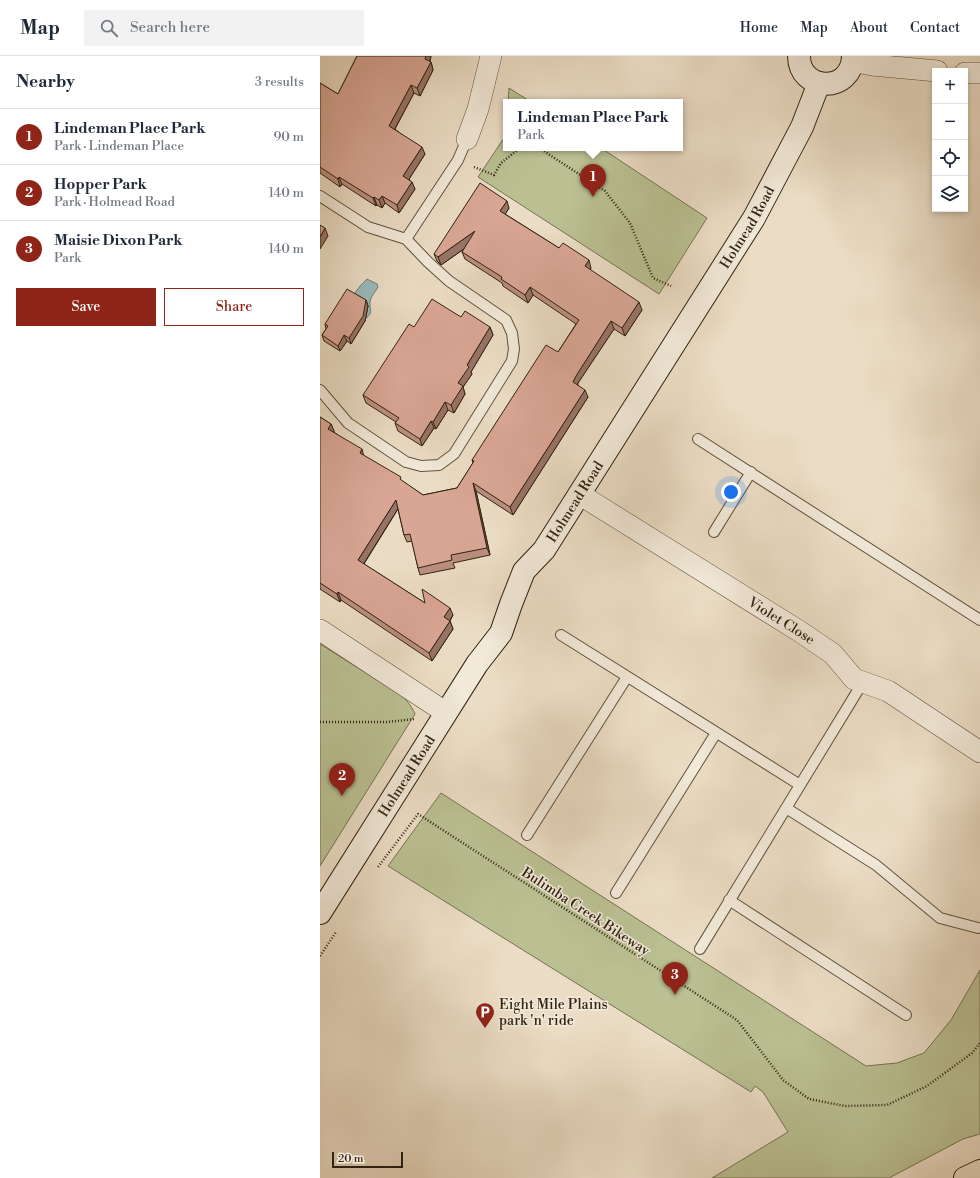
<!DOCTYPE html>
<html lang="en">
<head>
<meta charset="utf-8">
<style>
	body { margin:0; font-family:"Libre Bodoni",serif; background:#f2f2f3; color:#1f2937 }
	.controls { position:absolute; right:12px; top:12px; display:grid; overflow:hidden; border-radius:0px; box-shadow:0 2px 6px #0003 }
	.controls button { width:36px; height:36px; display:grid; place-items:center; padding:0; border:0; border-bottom:1px solid #e0e1e3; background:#fff; color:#1f2937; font:20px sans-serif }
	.scale { position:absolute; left:12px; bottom:10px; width:71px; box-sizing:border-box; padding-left:4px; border:2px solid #312311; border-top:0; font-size:11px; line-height:14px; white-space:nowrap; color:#312311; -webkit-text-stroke:3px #f2e9d9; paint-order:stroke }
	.you { position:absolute; left:411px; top:436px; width:14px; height:14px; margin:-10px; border:3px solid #fff; border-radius:50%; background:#1a73e8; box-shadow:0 0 0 6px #1a73e833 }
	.badge { display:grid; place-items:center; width:26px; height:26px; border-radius:50%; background:#8f2418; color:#fff; font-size:13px; font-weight:700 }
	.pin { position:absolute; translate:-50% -33px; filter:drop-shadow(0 1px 2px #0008) }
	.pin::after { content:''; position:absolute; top:21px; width:14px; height:12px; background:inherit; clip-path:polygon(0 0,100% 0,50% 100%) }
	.popup { position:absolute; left:183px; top:43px; width:180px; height:52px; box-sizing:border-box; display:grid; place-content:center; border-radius:0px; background:#fff; filter:drop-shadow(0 1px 3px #0005); font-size:13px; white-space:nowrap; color:#747a83 }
	.popup b { font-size:15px; color:#1f2937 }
	.popup::after { content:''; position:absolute; left:50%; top:100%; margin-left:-8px; border:8px solid transparent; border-top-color:#fff }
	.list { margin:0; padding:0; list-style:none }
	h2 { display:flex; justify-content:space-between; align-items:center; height:52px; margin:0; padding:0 16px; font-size:17px }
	h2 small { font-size:13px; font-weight:400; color:#747a83 }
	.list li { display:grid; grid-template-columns:26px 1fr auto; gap:12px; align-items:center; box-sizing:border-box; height:56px; padding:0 16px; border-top:1px solid #e0e1e3 }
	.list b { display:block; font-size:15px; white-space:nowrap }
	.list p { margin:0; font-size:13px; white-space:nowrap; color:#747a83 }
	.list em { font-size:13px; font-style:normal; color:#747a83 }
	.actions { display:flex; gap:8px; padding:12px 16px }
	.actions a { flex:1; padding:9px 0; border:1px solid #8f2418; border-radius:0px; text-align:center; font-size:14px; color:#8f2418 }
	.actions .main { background:#8f2418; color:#fff }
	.icon { flex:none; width:22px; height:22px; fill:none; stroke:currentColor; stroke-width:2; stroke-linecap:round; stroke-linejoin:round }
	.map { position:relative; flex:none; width:660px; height:1122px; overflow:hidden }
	header { display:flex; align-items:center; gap:24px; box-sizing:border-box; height:56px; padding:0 20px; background:#fff; border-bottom:1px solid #e0e1e3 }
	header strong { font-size:19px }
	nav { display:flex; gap:22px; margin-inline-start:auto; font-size:14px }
	.search { width:280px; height:36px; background:#f2f2f3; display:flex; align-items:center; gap:10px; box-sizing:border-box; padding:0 14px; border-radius:0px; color:#747a83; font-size:15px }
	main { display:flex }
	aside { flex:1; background:#fff }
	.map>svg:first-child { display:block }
</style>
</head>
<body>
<header>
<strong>Map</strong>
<div class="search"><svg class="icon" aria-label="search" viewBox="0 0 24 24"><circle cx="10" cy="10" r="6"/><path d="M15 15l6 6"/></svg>Search here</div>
<nav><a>Home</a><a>Map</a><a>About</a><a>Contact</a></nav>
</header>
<main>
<aside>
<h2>Nearby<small>3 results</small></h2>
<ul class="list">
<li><span class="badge">1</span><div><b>Lindeman Place Park</b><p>Park · Lindeman Place</p></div><em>90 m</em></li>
<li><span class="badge">2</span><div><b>Hopper Park</b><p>Park · Holmead Road</p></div><em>140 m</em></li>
<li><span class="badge">3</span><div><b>Maisie Dixon Park</b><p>Park</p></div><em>140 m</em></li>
</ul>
<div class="actions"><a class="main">Save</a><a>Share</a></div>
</aside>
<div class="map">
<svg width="660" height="1122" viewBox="0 0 660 1122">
	<rect width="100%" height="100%" fill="#ebddc5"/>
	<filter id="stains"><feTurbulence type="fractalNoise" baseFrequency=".005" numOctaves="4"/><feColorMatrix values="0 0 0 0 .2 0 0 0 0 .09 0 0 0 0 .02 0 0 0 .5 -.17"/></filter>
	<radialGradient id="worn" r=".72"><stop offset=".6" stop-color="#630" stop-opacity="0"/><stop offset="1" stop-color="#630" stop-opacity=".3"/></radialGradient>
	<path fill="#bac092" stroke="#767252" d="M 189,32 L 211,46 L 188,46 Z
		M 186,79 L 186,92 L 281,92 L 387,162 L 339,238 L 158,121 Z
		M 0,588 L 78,637 C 86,643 91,649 95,658 L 0,810 Z
		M 121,737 L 546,1010 L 577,1007 L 604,997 L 631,964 L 660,914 L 660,1078 L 643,1083 L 569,1122 L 392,1122 L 468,1076 L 443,1036 L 435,1030 L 431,1036 L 68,810 Z"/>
	<path fill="#9ababc" stroke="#707e78" d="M 47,223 L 57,228 L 58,231 C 56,235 53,238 51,242 C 47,253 57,256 42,265 L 34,238 L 41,229 Z"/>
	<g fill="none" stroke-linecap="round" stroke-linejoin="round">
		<g stroke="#60523e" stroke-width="12">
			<path id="lane" d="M 0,140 L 48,171 L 86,183 L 108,206 L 129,225 L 186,264 L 192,277 L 194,293 L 192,305 L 134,398 L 119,409 L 101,410 L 86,406 L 28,367 L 0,334
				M 86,183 L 138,104 L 147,83
				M 378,383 L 660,564
				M 394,476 L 431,416
				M 241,579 L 480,729
				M 466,752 L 556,809 L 620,862 L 658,872
				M 207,779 L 307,621
				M 296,837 L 396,677
				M 409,844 L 586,959
				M 380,893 L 543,626"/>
		</g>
		<g stroke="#60523e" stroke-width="22">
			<g id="street">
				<path d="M 533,5 L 552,9 L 617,15"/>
				<path d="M 645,17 L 660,17"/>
				<path d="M 147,83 L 158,53 L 171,0"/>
				<path id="s1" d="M 259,438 L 479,575 L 513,598 L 534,623 L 568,635 L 660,696"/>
				<path d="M 0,574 L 125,656"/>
			</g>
		</g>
		<g stroke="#312311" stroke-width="24">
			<g id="secondary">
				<path d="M 479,0 C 479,36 532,38 533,0"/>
				<path id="s2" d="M 0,857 L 157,608 L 181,577 L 191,548 L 204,515 L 224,494 L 434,162 L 482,71 L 499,27"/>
			</g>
		</g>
		<g stroke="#312311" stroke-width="24">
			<path id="highway" d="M 645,1122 L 660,1115"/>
		</g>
		<path stroke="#312311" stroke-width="2.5" stroke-dasharray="1 2" stroke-linecap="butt" d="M 219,92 L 285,135 L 310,167 L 333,222 L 351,230
			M 154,111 L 174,119 L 181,107 L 200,92
			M 0,666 L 67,666 L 95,663
			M 58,811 L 98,758 L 417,964 L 463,1024 L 489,1043 L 525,1050 L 567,1049 L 607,1030 L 652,997 L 660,987
			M 0,900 L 16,876"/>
		<use href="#lane" stroke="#f2e9d9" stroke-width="10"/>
		<use href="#street" stroke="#f2e9d9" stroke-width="21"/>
		<use href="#secondary" stroke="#f2e9d9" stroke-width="22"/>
		<use href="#highway" stroke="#ebddc5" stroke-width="22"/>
	</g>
	<path fill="#bb8f80" stroke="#312311" d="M 37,0 L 111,0 L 110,6 L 111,6 L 113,14 L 100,40 L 94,37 L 75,73 L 105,98 L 89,123 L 95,133 L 79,157 L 65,147 L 62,152 L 57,149 L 56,150 L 22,128 L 20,131 L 0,117 L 0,27 L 18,38 Z
		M 189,152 L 185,158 L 239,192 L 271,212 L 270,214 L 322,254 L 305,280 L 294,273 L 258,327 L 258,329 L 268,341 L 193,459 L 156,435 L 170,499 L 133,507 L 135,512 L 100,519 L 98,512 L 92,485 L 87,486 L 84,479 L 78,453 L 44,508 L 105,547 L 133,559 L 130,565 L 133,573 L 112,605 L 21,544 L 20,546 L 0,533 L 0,361 L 11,368 L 14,375 L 14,376 L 44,400 L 103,439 L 137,432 L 153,407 L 152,404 L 238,296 L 256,268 L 213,239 L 208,247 L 183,230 L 182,227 L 145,203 L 142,196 L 144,193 L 121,209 L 117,205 L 114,198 Z
		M 46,244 L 48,250 L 45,265 L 31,288 L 27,285 L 20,295 L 4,285 L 2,279 L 6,273 L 5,268 Z
		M 141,261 L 170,271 L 173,279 L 151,316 L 152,318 L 143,331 L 145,338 L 134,357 L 128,354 L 116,373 L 114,372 L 102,390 L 78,375 L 75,367 L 76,366 L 46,347 L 43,339 Z"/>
	<path fill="#987468" stroke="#312311" d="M 106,0 L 111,0 L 108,11 L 105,3 Z
		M 111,6 L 113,14 L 100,40 L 97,32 Z
		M 91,29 L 94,37 L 72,78 L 69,70 Z
		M 102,91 L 105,98 L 86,128 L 83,120 Z
		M 19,121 L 22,128 L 20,131 L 18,123 Z
		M 92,126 L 95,133 L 79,157 L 77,149 Z
		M 62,140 L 65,147 L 62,152 L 59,144 Z
		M 54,141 L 57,149 L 56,150 L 53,142 Z
		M 187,145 L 189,152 L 183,162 L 180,155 Z
		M 5,172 L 8,180 L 0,193 L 0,181 Z
		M 155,175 L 158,183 L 121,209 L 118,201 Z
		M 269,204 L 271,212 L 267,218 L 265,210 Z
		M 210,231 L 213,239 L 208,247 L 205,239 Z
		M 46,244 L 48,250 L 45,265 L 31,288 L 29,282 Z
		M 319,246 L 322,254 L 305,280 L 302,272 Z
		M 291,265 L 294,273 L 258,327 L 255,334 L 253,326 L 256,320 Z
		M 170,271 L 173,279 L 151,316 L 152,318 L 143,331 L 145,338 L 134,357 L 131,349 L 138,327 L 147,309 Z
		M 24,279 L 27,285 L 20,295 L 18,290 Z
		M 265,334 L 268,341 L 193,459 L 190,451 Z
		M 125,346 L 128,354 L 116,373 L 113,366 Z
		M 111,365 L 114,372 L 102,390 L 100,383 Z
		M 11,368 L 14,375 L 11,381 L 8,373 Z
		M 42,393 L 44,401 L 40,397 Z
		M 153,427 L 156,435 L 170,499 L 167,492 Z
		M 76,444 L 79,451 L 41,512 L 38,504 Z
		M 18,536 L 21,544 L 20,546 L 17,538 Z
		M 130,552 L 133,559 L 127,569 L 124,561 Z
		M 130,565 L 133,573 L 112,605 L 109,597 Z"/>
	<path fill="#d9a695" stroke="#312311" d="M 37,0 L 106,0 L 105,3 L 111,6 L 97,32 L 91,29 L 69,70 L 102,91 L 83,120 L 92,126 L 77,149 L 62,140 L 59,144 L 54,141 L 53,142 L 19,121 L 18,123 L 0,111 L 0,27 L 18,38 Z
		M 160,127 L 187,145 L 180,155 L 239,192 L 243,187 L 269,204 L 265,210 L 319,246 L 302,272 L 291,265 L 256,320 L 253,326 L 265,334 L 190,451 L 153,427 L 167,492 L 131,499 L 132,504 L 98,512 L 90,478 L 84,479 L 76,444 L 38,504 L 105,547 L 102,533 L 130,552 L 124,561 L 130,565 L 109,597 L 18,536 L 17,538 L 0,527 L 0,361 L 11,368 L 8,373 L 42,393 L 40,397 L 81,421 L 80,423 L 103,439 L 137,432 L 154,405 L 152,404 L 226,289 L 238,296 L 259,264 L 210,231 L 205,239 L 181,223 L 182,221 L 142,196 L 155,175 L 118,201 L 114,198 Z
		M 0,169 L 5,172 L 0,181 Z
		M 27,233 L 46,244 L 43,260 L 29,282 L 24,279 L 18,290 L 2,279 L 8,270 L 5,268 Z
		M 112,243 L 141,261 L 145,255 L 170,271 L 147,309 L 149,311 L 138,327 L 143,330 L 131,349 L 125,346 L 113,366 L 111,365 L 100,383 L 75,367 L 79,362 L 43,339 L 89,268 L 94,271 Z"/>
	<defs>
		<g id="parking-pin" transform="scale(1)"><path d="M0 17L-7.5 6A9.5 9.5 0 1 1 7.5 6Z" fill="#8f2418" stroke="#f2e9d9"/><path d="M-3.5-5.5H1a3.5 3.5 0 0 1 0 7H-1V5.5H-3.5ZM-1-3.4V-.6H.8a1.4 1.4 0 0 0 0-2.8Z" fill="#fff"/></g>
	</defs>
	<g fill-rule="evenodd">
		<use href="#parking-pin" x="165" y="956"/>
	</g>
	<g text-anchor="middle" stroke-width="3" stroke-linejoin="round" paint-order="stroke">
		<g font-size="14" fill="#312311" stroke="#f2e9d9">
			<text dy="5" stroke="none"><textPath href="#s2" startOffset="810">Holmead Road</textPath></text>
			<text dy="5" stroke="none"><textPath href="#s2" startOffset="486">Holmead Road</textPath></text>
			<text dy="5" stroke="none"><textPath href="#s1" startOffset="239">Violet Close</textPath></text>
			<text dy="5" stroke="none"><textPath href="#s2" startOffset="162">Holmead Road</textPath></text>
			<text transform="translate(266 855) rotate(33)" y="5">Bulimba Creek Bikeway</text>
		</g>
		<g font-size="14" fill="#312311" stroke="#f2e9d9" text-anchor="start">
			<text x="179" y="953">Eight Mile Plains<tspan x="179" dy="16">park 'n' ride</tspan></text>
		</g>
	</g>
	<rect width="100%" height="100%" filter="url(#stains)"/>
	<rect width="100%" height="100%" fill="url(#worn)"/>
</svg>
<div class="controls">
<button>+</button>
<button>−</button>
<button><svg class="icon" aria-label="locate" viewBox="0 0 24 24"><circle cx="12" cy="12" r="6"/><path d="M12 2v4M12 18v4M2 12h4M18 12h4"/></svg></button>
<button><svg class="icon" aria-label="layers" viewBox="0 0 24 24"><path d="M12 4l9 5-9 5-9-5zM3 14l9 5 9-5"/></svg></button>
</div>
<div class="scale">20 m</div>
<div class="you"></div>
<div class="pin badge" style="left:273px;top:141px">1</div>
<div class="popup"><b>Lindeman Place Park</b>Park</div>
<div class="pin badge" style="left:22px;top:740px">2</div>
<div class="pin badge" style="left:355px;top:939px">3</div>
</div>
</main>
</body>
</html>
